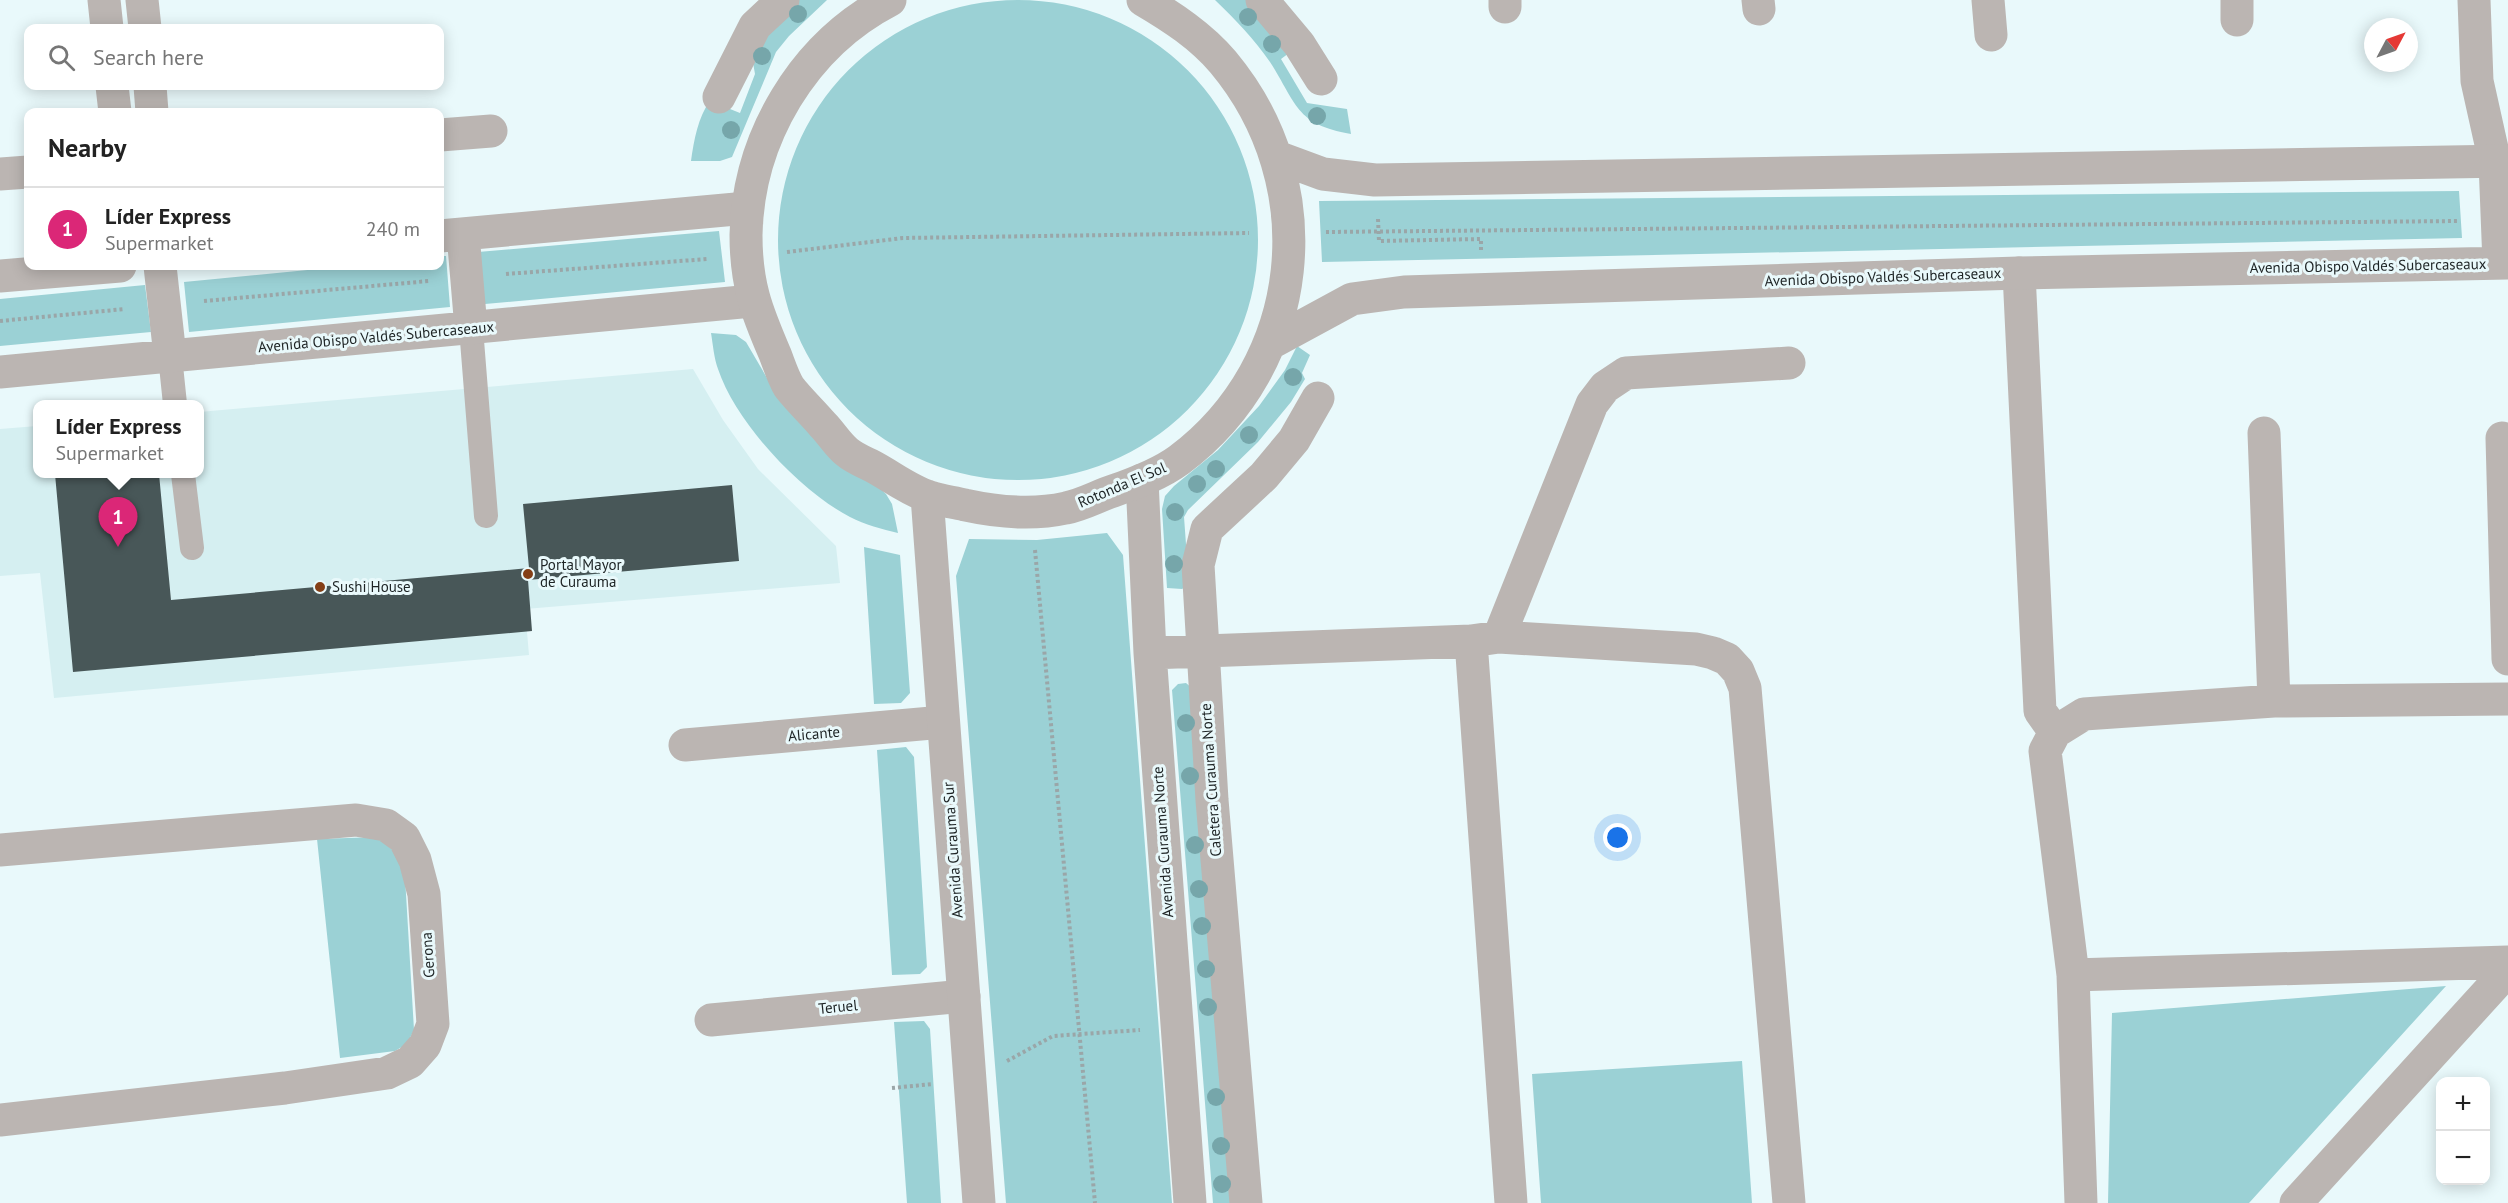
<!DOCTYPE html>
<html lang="en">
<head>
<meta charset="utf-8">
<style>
	body { margin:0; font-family:"PT Sans",sans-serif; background:#f2f2f2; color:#222 }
	.controls { position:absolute; right:18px; bottom:18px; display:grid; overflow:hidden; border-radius:12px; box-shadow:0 3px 15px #0003 }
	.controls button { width:54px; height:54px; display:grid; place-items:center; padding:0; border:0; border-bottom:2px solid #e0e0e0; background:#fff; color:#222; font:30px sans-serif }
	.compass { position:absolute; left:2364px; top:18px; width:54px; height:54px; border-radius:50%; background:#fff; box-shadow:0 3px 15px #0003; rotate:49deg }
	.you { position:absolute; left:1618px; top:838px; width:21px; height:21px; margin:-15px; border:4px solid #fff; border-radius:50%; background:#1a73e8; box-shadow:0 0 0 9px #1a73e833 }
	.badge { display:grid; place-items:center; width:39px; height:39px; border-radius:50%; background:#db2777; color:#fff; font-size:20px; font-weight:700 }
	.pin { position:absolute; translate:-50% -50px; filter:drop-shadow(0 2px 3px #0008) }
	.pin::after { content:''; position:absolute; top:32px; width:21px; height:18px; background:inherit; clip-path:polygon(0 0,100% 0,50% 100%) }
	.popup { position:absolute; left:33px; top:400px; width:171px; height:78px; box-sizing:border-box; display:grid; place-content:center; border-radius:12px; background:#fff; filter:drop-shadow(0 2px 4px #0005); font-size:20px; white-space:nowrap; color:#767676 }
	.popup b { font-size:22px; color:#222 }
	.popup::after { content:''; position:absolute; left:50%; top:100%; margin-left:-12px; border:12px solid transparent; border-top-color:#fff }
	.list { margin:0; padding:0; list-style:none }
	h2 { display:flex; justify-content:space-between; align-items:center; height:78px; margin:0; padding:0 24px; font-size:26px }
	h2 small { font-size:20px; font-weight:400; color:#767676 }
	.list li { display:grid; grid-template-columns:39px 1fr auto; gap:18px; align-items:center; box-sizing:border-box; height:84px; padding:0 24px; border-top:2px solid #e0e0e0 }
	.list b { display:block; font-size:22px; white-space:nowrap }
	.list p { margin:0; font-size:20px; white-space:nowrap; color:#767676 }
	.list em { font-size:20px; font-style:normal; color:#767676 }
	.icon { flex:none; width:33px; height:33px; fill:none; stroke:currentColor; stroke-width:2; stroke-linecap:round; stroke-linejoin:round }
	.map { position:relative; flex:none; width:2508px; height:1203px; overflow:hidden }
	.search { position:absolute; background:#fff; box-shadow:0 3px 15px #0003; left:24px; top:24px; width:420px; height:66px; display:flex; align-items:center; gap:15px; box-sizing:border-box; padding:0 21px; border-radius:12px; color:#767676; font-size:22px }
	.panel { position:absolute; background:#fff; box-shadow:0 3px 15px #0003; left:24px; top:108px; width:420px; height:162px; border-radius:12px }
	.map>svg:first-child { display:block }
</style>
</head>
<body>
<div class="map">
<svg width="2508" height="1203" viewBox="0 0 2508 1203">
	<rect width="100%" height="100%" fill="#e9f9fb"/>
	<path fill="#d5eff1" d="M 693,369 L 723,420 L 758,469 L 836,546 L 840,583 L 525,609 L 529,655 L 54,698 L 40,573 L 0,576 L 0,429 L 37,426 L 37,474 L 199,474 L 199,412 Z"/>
	<path fill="#9bd1d5" d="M 797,0 L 827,0 L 789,36 L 776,52 L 732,157 L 720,161 L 691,161 C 694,140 698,117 710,101 L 740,113 L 755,74 L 752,57 L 758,40 Z
		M 1215,0 L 1249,0 L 1293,50 L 1281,59 L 1307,103 L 1347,109 L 1351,134 C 1295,124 1297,104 1270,62 C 1254,39 1235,19 1215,0 Z
		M778 240a240 240 0 1 1 480 0a240 240 0 1 1-480 0Z
		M 2459,191 L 2462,238 L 1322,262 L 1319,201 Z
		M 719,231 L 725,282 L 485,304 L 478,252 Z
		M 440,256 L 446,256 L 450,307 L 189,332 L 184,282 L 348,266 L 440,266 Z
		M 145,285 L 151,332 L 0,346 L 0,299 Z
		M 711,333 L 736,335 L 746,342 L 767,378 L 886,494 L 892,504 L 898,533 C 882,529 865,525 850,517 C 800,491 736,423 718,369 C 714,358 713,345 711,333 Z
		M 1297,346 L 1310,355 L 1302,373 L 1305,379 L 1291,402 L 1258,442 L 1188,510 L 1184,517 L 1189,585 L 1182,589 L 1167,588 L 1162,509 L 1165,496 L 1174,486 L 1218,450 L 1259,406 L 1285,370 Z
		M 1107,533 L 1123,555 L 1172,1203 L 1006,1203 L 956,576 L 969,539 L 1037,540 Z
		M 864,547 L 900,555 L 910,693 L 901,703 L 874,704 Z
		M 1186,683 L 1193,689 L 1236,1203 L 1213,1203 L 1172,690 L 1178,684 Z
		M 906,747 L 914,757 L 927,967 L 920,974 L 892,975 L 877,750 Z
		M 378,837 L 404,860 L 414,1030 L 407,1044 L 395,1051 L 340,1058 L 317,839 Z
		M 2446,986 L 2249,1203 L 2108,1203 L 2112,1013 Z
		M 924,1021 L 930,1029 L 941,1203 L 907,1203 L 894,1022 Z
		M 1742,1061 L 1752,1203 L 1541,1203 L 1532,1074 Z"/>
	<path fill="#485758" d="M 55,474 L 159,474 L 171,600 L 529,568 L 523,504 L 732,485 L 739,561 L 528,580 L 532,631 L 73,672 Z"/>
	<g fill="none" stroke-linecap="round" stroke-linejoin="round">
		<path stroke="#9aa6a8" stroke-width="4" stroke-dasharray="3 3" stroke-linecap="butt" d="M 1378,219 L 1379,241 L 1481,239 L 1481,252
			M 1326,232 L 2458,221
			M 787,252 L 903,238 L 1249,233
			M 506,274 L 707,259
			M 204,301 L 429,281
			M 0,321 L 125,309
			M 1035,550 L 1095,1203
			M 1007,1061 L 1053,1036 L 1140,1030
			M 892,1088 L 933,1084"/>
		<path stroke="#bbb5b2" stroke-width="24" d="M 471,328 L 486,516
			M 170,356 L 175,404
			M 183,474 L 192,548"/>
		<path stroke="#bbb5b2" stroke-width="33" d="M 104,0 L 107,28
			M 142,0 L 145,28
			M 1262,0 L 1299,44 L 1321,79
			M 1505,0 L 1505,7
			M 1758,0 L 1759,9
			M 1988,0 L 1991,35
			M 2237,0 L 2237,20
			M 2474,0 L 2477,81 L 2495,162
			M 112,86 L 115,112
			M 150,86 L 152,112
			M 719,97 L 755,26 L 783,0
			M 440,135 L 491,131
			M 0,174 L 28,172
			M 463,234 L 471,328
			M 440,236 L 747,208
			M 160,266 L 170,356
			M 2019,273 L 2040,711 L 2055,732 L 2045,751 L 2073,975 L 2081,1203
			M 0,276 L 120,266
			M 0,372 L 752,301
			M 2264,433 L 2274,701
			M 2502,438 L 2508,659
			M 1142,480 L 1150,653 L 1190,1203
			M 1499,637 L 1592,404 L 1605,387 L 1626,373 L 1789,363
			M 1471,641 L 1511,1203
			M 1150,653 L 1471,641 L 1499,637 L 1696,649 L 1713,653 L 1727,659 L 1738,671 L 1745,688 L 1789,1203
			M 2055,732 L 2084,714 L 2274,701 L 2508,699
			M 685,745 L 943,722
			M 0,850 L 356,820 L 386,825 L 404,838 L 415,860 L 424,894 L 433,1024 L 425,1045 L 410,1062 L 387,1073 L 285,1088 L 0,1120
			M 2073,975 L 2508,962
			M 711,1020 L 964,996
			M 1246,1203 L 1212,800 L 1198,565 L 1207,529 L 1264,476 L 1294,440 L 1318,398
			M 2296,1203 L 2508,970"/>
		<path stroke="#bbb5b2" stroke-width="33" d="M 890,0 C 803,45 748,138 746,235 C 746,284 756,310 775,354 C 779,364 783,377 789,387 C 799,400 812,412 823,425 C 831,433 838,445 847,452 C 854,458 864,462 872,466 C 891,476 910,491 930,497 C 941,501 953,502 965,505 C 997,512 1034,515 1066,508 C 1082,505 1098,496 1113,491 C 1136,483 1160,474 1179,460 C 1307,364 1325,184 1223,62 C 1201,36 1172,17 1143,0
			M 1277,157 L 1323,174 L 1375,180 L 2508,161
			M 2495,162 L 2499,263
			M 1269,344 L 1352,299 L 1404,292 L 2019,273 L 2508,263
			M 927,496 L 979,1203"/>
	</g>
	<g fill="#76a6aa">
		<circle cx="798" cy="14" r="9"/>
		<circle cx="1248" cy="17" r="9"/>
		<circle cx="1272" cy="44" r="9"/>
		<circle cx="762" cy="56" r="9"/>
		<circle cx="1317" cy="116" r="9"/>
		<circle cx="731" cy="130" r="9"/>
		<circle cx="1293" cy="377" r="9"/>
		<circle cx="1249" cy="435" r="9"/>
		<circle cx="1216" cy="469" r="9"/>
		<circle cx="1197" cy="484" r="9"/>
		<circle cx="1175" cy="512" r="9"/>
		<circle cx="1174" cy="564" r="9"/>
		<circle cx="1186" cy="723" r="9"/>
		<circle cx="1190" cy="776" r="9"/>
		<circle cx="1195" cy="845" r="9"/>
		<circle cx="1199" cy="889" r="9"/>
		<circle cx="1202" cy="926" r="9"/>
		<circle cx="1206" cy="969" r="9"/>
		<circle cx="1208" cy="1007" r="9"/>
		<circle cx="1216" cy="1097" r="9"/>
		<circle cx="1221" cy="1146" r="9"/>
		<circle cx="1222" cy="1184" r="9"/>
	</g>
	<g fill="#843f17" stroke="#e9f9fb" stroke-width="2">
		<circle cx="528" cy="574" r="6"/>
		<circle cx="320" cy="587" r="6"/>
	</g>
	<g text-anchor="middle" stroke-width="6" stroke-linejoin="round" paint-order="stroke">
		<g font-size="15" fill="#1d2324" stroke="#e9f9fb">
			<text transform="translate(2368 266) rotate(-1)" y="5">Avenida Obispo Valdés Subercaseaux</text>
			<text transform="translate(1883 277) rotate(-2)" y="5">Avenida Obispo Valdés Subercaseaux</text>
			<text transform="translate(376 337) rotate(-5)" y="5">Avenida Obispo Valdés Subercaseaux</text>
			<text transform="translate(1122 485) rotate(-23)" y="5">Rotonda El Sol</text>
			<text transform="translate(814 734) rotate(-5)" y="5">Alicante</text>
			<text transform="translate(1211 780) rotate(-94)" y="5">Caletera Curauma Norte</text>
			<text transform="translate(1163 842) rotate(-94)" y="5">Avenida Curauma Norte</text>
			<text transform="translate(953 850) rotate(-94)" y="5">Avenida Curauma Sur</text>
			<text transform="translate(428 955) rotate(-94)" y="5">Gerona</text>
			<text transform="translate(838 1007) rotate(-6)" y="5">Teruel</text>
		</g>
		<g font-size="15" fill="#1d2324" stroke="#e9f9fb" text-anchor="start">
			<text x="540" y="570">Portal Mayor<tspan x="540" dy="17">de Curauma</tspan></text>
			<text x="332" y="592">Sushi House</text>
		</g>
	</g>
</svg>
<div class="controls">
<button>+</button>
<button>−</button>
</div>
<svg class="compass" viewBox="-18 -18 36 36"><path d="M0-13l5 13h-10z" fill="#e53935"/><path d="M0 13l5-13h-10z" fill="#767676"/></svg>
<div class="you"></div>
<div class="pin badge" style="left:118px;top:547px">1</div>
<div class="popup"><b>Líder Express</b>Supermarket</div>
<div class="search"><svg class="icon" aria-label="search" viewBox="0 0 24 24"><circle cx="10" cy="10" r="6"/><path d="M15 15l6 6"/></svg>Search here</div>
<section class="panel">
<h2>Nearby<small></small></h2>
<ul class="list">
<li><span class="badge">1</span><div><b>Líder Express</b><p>Supermarket</p></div><em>240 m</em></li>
</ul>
</section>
</div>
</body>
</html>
